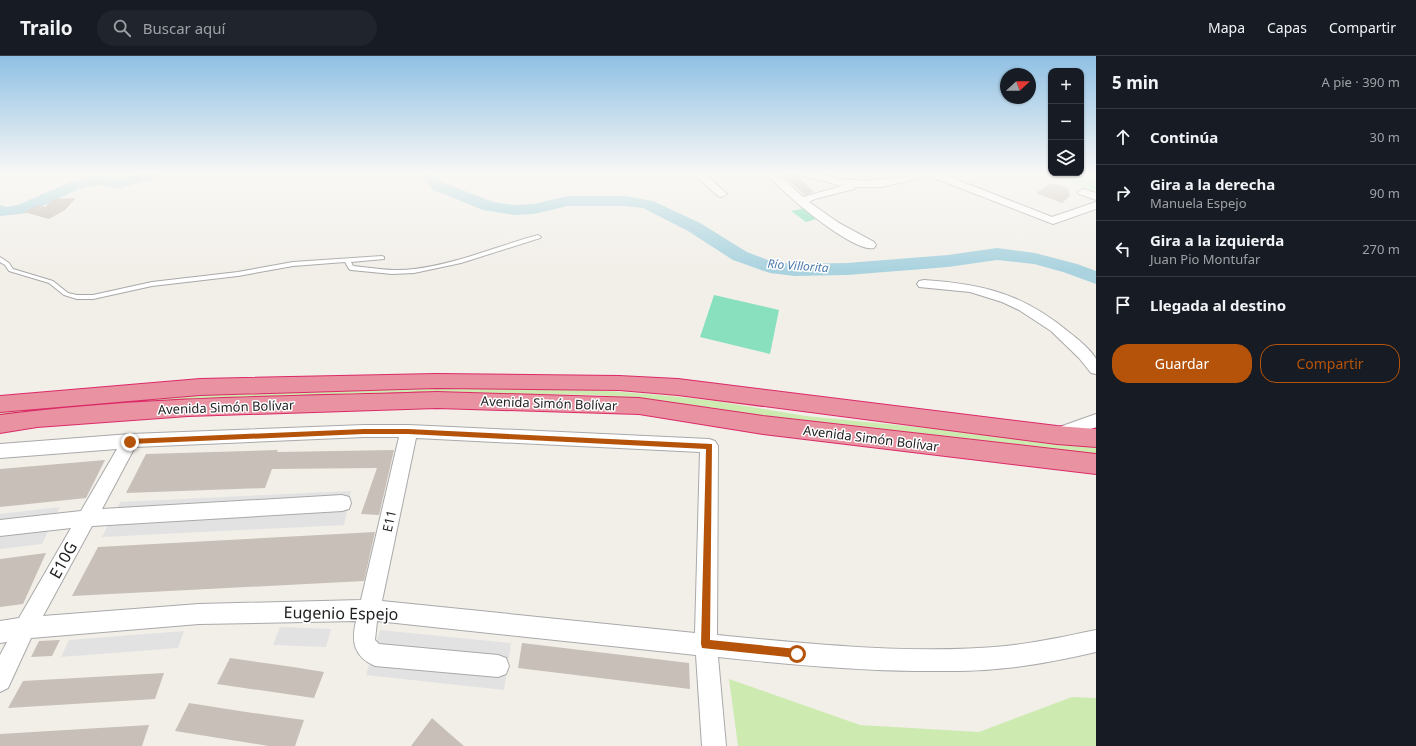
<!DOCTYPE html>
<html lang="es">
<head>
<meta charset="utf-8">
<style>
	body { margin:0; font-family:"Noto Sans",sans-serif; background:#20242c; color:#f1f3f6 }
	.controls { position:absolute; right:12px; top:12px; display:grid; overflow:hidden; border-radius:8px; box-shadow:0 1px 3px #0004 }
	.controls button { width:36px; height:36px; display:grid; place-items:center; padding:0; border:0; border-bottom:1px solid #363941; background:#171b24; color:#f1f3f6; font:20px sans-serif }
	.compass { position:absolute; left:1000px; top:12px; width:36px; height:36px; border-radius:50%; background:#171b24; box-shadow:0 1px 3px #0004; rotate:69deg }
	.stop { position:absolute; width:12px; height:12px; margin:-9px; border:3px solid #b45309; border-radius:50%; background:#fff }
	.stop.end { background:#b45309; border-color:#fff; box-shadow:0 1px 4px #0008 }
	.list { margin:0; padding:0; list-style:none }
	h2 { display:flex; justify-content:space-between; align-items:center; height:52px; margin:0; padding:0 16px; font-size:17px }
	h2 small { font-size:13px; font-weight:400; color:#9ea1a6 }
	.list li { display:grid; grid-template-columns:26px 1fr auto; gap:12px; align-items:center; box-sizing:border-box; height:56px; padding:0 16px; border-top:1px solid #363941 }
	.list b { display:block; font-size:15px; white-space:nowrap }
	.list p { margin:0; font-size:13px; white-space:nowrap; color:#9ea1a6 }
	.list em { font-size:13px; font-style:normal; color:#9ea1a6 }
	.actions { display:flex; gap:8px; padding:12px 16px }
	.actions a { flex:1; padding:9px 0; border:1px solid #b45309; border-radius:16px; text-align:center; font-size:14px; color:#b45309 }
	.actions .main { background:#b45309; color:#fff }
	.icon { flex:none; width:22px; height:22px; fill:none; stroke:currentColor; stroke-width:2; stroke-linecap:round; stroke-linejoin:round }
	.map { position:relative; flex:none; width:1096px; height:690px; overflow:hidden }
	header { display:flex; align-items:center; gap:24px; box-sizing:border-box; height:56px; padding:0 20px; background:#171b24; border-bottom:1px solid #363941 }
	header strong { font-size:19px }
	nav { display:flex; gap:22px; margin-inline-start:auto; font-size:14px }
	.search { width:280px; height:36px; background:#20242c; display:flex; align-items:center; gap:10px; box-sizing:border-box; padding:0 14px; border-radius:22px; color:#9ea1a6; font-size:15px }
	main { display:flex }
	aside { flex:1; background:#171b24 }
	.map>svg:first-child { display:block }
</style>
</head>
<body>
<header>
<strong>Trailo</strong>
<div class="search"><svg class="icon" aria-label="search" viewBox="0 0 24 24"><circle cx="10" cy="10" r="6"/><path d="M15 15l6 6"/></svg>Buscar aquí</div>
<nav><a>Mapa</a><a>Capas</a><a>Compartir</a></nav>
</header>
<main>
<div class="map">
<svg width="1096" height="690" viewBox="0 0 1096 690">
	<rect width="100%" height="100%" fill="#f2efe9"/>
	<path fill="#cdebb0" d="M 429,331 L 598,334 L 671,340 L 715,345 L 806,360 L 968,376 L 1096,391 L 1096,398 L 738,358 L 715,352 L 635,343 L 597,339 L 535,338 L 278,340 L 0,360 L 0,354 L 192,338 Z
		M 729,623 L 860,669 L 979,676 L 1072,641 L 1096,642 L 1096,690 L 738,690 Z"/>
	<path fill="#c8facc" d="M 1044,117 L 1096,117 L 1096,134 L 1094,135 Z"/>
	<path fill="#88e0be" d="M 805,152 L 820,162 L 806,166 L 791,155 Z
		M 714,239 L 779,254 L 770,298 L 700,281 Z"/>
	<path fill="#e2e2e2" d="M 351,435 L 344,469 L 102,481 L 120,446 Z
		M 60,451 L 42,488 L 0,493 L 0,458 Z
		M 280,571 L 331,573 L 326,591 L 273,589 Z
		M 380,574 L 511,587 L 504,634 L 366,619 Z
		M 184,575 L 178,592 L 61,601 L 69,584 Z"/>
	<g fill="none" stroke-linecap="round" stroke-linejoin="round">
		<path fill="#aad3df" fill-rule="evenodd" d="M 140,117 L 166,117 L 164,120 L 120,132 L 97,129 L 81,132 L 28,157 L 0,160 L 0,149 L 6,151 L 18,149 L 70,126 L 97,119 L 120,122 Z
			M 418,117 L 434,117 L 444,127 L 493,146 L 514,149 L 534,148 L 568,140 L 625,140 L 653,145 L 700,167 L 747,196 L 773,206 L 795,208 L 847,207 L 948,199 L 997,192 L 1035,197 L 1077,208 L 1096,215 L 1096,228 L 1063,216 L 1034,208 L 997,204 L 948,211 L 847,219 L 795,220 L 770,217 L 733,204 L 688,175 L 643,152 L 625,150 L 568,150 L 534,158 L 514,159 L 483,154 L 432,133 Z"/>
	</g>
	<path fill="#c7bfb8" d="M 780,117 L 795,117 L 814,136 L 805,139 Z
		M 1051,127 L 1068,132 L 1070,140 L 1062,147 L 1036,137 Z
		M 76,142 L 65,154 L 49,163 L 24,156 L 38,149 L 45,151 L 53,143 Z
		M 278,394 L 277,396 L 394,394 L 379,459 L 361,458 L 377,412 L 272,413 L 265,432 L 126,437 L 146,398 Z
		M 105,404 L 86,442 L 0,451 L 0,413 Z
		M 375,476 L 364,525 L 72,540 L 98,491 Z
		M 46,497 L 23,548 L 0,551 L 0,503 Z
		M 60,584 L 52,600 L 31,601 L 39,585 Z
		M 522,587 L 689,607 L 690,633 L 518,612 Z
		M 230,602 L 293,611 L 324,616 L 314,642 L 217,628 Z
		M 164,617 L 155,643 L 8,652 L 23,625 Z
		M 189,647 L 246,656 L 304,664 L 295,690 L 269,690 L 175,675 Z
		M 432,662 L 450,678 L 464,690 L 411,690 Z
		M 149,669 L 142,690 L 0,690 L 0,678 Z"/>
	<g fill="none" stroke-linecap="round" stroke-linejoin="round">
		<g stroke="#a9a9a9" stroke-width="2">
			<path id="lane" d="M 538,179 L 541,181 L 540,182 L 461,207 L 414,217 L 392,218 L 351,214 L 349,213 L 345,206 L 293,210 L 238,220 L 152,230 L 93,243 L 77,243 L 64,239 L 49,227 L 9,215 L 5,209 L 0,206 L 0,201 L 9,207 L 13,213 L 53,225 L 68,237 L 77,239 L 93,239 L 152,226 L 238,216 L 293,206 L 382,200 L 384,201 L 384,203 L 351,206 L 353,210 C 373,212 394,216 414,213 C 457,208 497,190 538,179 Z"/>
		</g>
		<g stroke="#a9a9a9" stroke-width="2">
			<path id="street" d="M 693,117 L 704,117 L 727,138 L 722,141 L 718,140 Z
				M 766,117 L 777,117 L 803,141 L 842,130 L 801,119 L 800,117 L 817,117 L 839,123 L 867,125 L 895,122 L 916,117 L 940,117 L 1052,161 L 1096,146 L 1096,153 L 1053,168 L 929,120 L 881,131 L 855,131 L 854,133 L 815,143 L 809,146 L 839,167 L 874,186 L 876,189 L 874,192 C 853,197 780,135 766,117 Z
				M 1029,117 L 1043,117 L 1046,120 L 1041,123 Z
				M 1083,133 L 1096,137 L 1096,144 L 1079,138 L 1078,136 Z
				M 924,224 C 983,228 1024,238 1070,277 C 1077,282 1093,296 1096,303 C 1096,307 1096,314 1096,318 L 1091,317 L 1079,302 L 1051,275 L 1019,254 L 1002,246 L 970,236 L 919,231 L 917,228 L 919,225 Z
				M 1096,358 L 1096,371 L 1057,385 L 1051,384 L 1049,379 L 1051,374 Z
				M 364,369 L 409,369 L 709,383 L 715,385 L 718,390 L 717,579 C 811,588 912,599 1006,590 C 1036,587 1066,580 1096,574 L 1096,596 C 1066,603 1037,609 1006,612 C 976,616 946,615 915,615 C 849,614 784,608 718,601 L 726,690 L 702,690 L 696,599 L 377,565 L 375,584 L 379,588 L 498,599 L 506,602 L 509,610 L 506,618 L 498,621 L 375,610 C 354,601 351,586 356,565 L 199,568 L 31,582 L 8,632 L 0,636 L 0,599 L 7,586 L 0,587 L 0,565 L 19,562 L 71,472 L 0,480 L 0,464 L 81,455 L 117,393 L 0,402 L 0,388 L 130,378 ZM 364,381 L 399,381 L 361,544 L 199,548 L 43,560 L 92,470 L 342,455 L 349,453 L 351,447 L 349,441 L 342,439 L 102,453 L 135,391 ZM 416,382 L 700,396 L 695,577 L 382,545 Z"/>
		</g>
		<g stroke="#dc2a67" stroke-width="2">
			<path id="highway" d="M 436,318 L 619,320 L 678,323 L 1057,370 L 1096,373 L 1096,391 L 1057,388 L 678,339 L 619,334 L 436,332 L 200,339 L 0,356 L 0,340 L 200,323 Z
				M 437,336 L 639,342 L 763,360 L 1096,398 L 1096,418 L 763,378 L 639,358 L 437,352 L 188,360 L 37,371 L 0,377 L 0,359 C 144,340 292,341 437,336 Z"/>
		</g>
		<use href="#lane" fill="#fff" fill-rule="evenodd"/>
		<use href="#street" fill="#fff" fill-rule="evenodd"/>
		<use href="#highway" fill="#e892a2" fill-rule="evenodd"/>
	</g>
	<linearGradient id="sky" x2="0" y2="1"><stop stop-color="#8fc0e4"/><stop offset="0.55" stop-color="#f9f8f5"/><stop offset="1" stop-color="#f9f8f5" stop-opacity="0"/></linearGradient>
	<rect width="1096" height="214" fill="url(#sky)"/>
	<path fill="#b45309" d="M 364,373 L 408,373 L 712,388 L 710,584 L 797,593 L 800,595 L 801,598 L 800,601 L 797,602 L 702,592 L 701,588 L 706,393 L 408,378 L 364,378 L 130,388 L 127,386 L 130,383 Z"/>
	<g text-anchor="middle" stroke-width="3" stroke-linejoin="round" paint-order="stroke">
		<g font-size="12" font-style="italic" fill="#4a7aab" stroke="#fff">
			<text transform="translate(798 210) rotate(4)" y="4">Río Villorita</text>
		</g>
		<g font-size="13" fill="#222" stroke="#fff">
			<text transform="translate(549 347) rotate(2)" y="5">Avenida Simón Bolívar</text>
			<text transform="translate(226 351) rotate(-2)" y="5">Avenida Simón Bolívar</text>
			<text transform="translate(871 382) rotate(7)" y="5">Avenida Simón Bolívar</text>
			<text transform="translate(389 465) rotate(-78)" y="5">E11</text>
		</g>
		<g font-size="16" fill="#222" stroke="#fff">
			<text transform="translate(63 504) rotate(-61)" y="6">E10G</text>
			<text transform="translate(341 557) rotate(1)" y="6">Eugenio Espejo</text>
		</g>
	</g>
</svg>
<div class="controls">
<button>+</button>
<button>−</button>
<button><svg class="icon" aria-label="layers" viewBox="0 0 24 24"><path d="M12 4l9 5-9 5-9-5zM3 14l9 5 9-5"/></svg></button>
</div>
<svg class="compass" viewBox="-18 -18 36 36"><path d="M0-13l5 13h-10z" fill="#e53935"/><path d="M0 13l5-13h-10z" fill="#9ea1a6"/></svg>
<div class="stop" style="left:797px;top:598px"></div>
<div class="stop end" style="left:130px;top:386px"></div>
</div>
<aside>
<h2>5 min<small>A pie · 390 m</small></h2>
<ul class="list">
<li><svg class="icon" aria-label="ahead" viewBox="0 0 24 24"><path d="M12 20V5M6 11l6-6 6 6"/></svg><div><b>Continúa</b></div><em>30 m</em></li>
<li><svg class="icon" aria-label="right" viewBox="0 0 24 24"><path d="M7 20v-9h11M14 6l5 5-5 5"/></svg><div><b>Gira a la derecha</b><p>Manuela Espejo</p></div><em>90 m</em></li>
<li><svg class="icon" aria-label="left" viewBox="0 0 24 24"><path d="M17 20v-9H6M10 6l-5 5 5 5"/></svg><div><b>Gira a la izquierda</b><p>Juan Pio Montufar</p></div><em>270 m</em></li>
<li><svg class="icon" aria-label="arrive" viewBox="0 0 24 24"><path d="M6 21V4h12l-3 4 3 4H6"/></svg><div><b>Llegada al destino</b></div></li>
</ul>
<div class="actions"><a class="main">Guardar</a><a>Compartir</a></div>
</aside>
</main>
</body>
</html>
